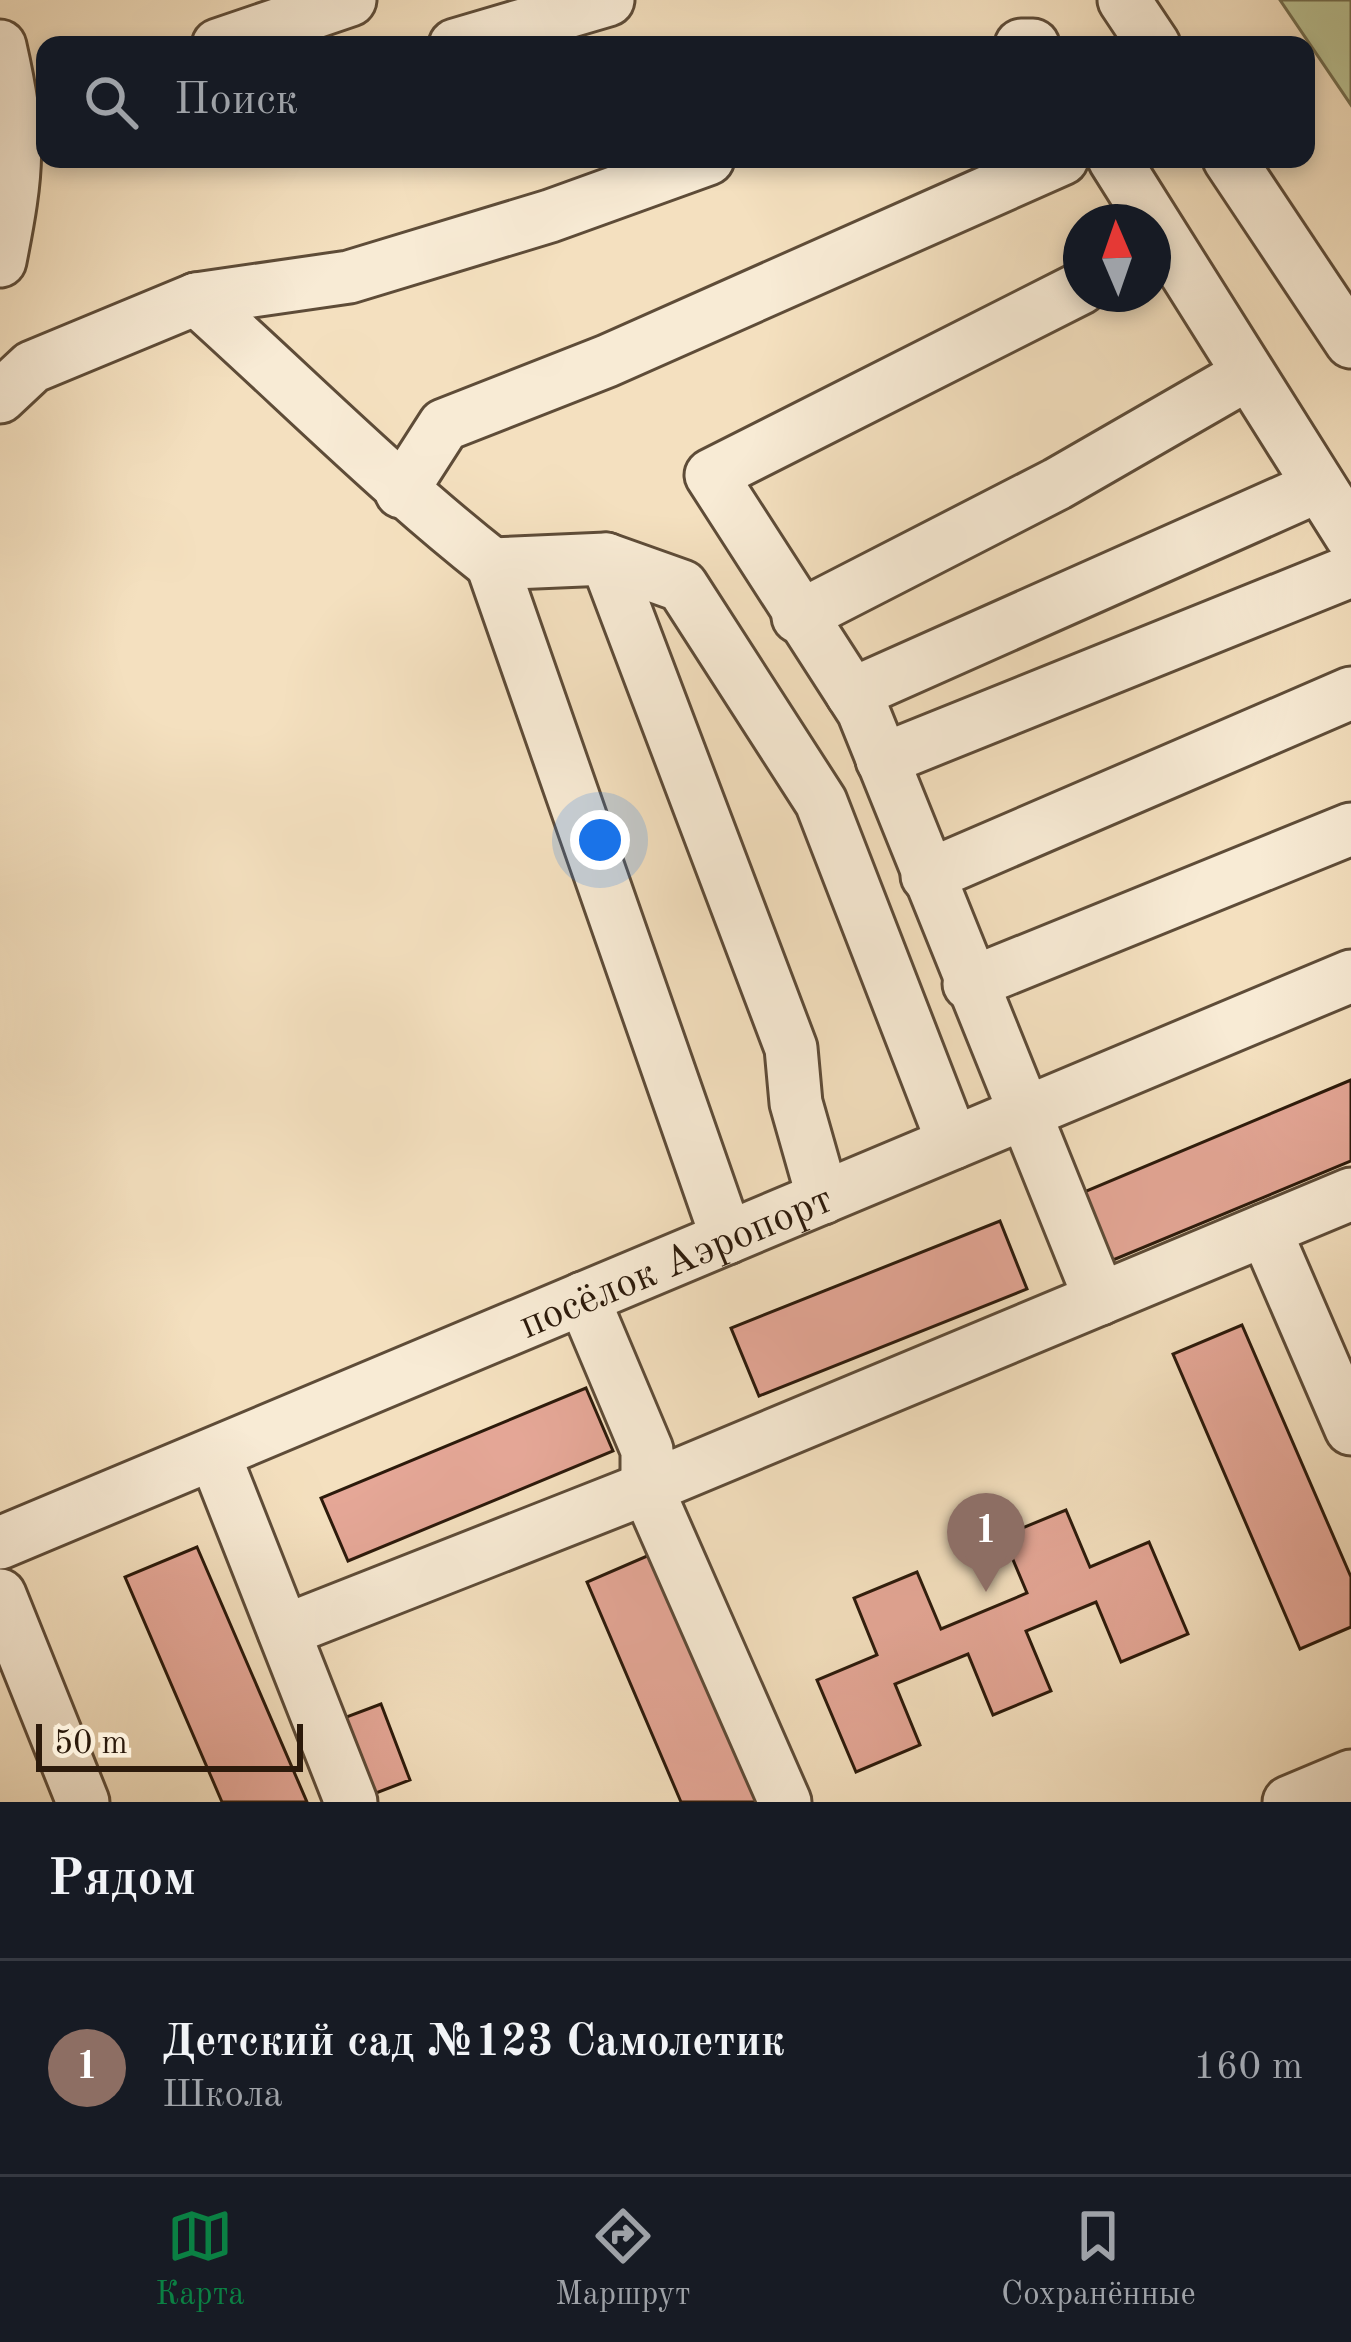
<!DOCTYPE html>
<html lang="ru">
<head>
<meta charset="utf-8">
<style>
	body { margin:0; font-family:"Old Standard TT",serif; background:#242831; color:#f1f3f6 }
	.compass { position:absolute; left:1063px; top:204px; width:108px; height:108px; border-radius:50%; background:#171b24; box-shadow:0 6px 18px #0003; rotate:358deg }
	.scale { position:absolute; left:36px; bottom:30px; width:267px; box-sizing:border-box; padding-left:12px; border:6px solid #2c1a0b; border-top:0; font-size:33px; line-height:42px; white-space:nowrap; color:#2c1a0b; -webkit-text-stroke:9px #f8ebd5; paint-order:stroke }
	.you { position:absolute; left:600px; top:840px; width:42px; height:42px; margin:-30px; border:9px solid #fff; border-radius:50%; background:#1a73e8; box-shadow:0 0 0 18px #1a73e833 }
	.badge { display:grid; place-items:center; width:78px; height:78px; border-radius:50%; background:#0b8043; color:#fff; font-size:39px; font-weight:700 }
	.pin { position:absolute; translate:-50% -99px; filter:drop-shadow(0 3px 6px #0008) }
	.pin::after { content:''; position:absolute; top:63px; width:42px; height:36px; background:inherit; clip-path:polygon(0 0,100% 0,50% 100%) }
	.list { margin:0; padding:0; list-style:none }
	h2 { display:flex; justify-content:space-between; align-items:center; height:156px; margin:0; padding:0 48px; font-size:51px }
	h2 small { font-size:39px; font-weight:400; color:#9ea1a6 }
	.list li { display:grid; grid-template-columns:78px 1fr auto; gap:36px; align-items:center; box-sizing:border-box; height:216px; padding:0 48px; border-top:3px solid #363941 }
	.list b { display:block; font-size:45px; white-space:nowrap }
	.list p { margin:0; font-size:39px; white-space:nowrap; color:#9ea1a6 }
	.list em { font-size:39px; font-style:normal; color:#9ea1a6 }
	.icon { flex:none; width:66px; height:66px; fill:none; stroke:currentColor; stroke-width:2; stroke-linecap:round; stroke-linejoin:round }
	.map { position:relative; flex:none; width:1351px; height:1802px; overflow:hidden }
	.search { position:absolute; background:#171b24; box-shadow:0 6px 18px #0003; left:36px; right:36px; top:36px; height:132px; display:flex; align-items:center; gap:30px; box-sizing:border-box; padding:0 42px; border-radius:24px; color:#9ea1a6; font-size:45px }
	.sheet { height:372px; background:#171b24 }
	nav { display:flex; justify-content:space-around; align-items:center; box-sizing:border-box; height:168px; border-top:3px solid #363941; background:#171b24; font-size:33px; color:#9ea1a6 }
	nav a { display:grid; justify-items:center; gap:6px }
	nav .on { color:#0b8043 }
	.map>svg:first-child { display:block }
</style>
</head>
<body>
<div class="map">
<svg width="1351" height="1802" viewBox="0 0 1351 1802">
	<rect width="100%" height="100%" fill="#f4e0bf"/>
	<filter id="stains"><feTurbulence type="fractalNoise" baseFrequency=".00167" numOctaves="4"/><feColorMatrix values="0 0 0 0 .2 0 0 0 0 .09 0 0 0 0 .02 0 0 0 .5 -.17"/></filter>
	<radialGradient id="worn" r=".72"><stop offset=".6" stop-color="#630" stop-opacity="0"/><stop offset="1" stop-color="#630" stop-opacity=".3"/></radialGradient>
	<path fill="#bac293" stroke="#736e4f" stroke-width="3" d="M 1280,0 L 1351,0 L 1351,105 Z"/>
	<path fill="#e5a797" stroke="#2c1a0b" stroke-width="3" d="M 1351,1080 L 1351,1161 L 1101,1265 L 1072,1197 Z
		M 1000,1221 L 1027,1289 L 759,1396 L 731,1328 Z
		M 1242,1325 L 1351,1577 L 1351,1627 L 1300,1649 L 1173,1354 Z
		M 586,1388 L 613,1451 L 348,1561 L 321,1498 Z
		M 1066,1510 L 1090,1567 L 1149,1542 L 1188,1634 L 1121,1662 L 1096,1602 L 1026,1631 L 1051,1691 L 993,1715 L 968,1654 L 895,1684 L 920,1745 L 856,1772 L 817,1680 L 877,1655 L 854,1598 L 917,1572 L 941,1629 L 1027,1593 L 1003,1536 Z
		M 197,1547 L 307,1802 L 222,1802 L 125,1577 Z
		M 654,1553 L 760,1802 L 681,1802 L 587,1582 Z
		M 381,1704 L 410,1780 L 363,1798 L 333,1722 Z"/>
	<g fill="none" stroke-linecap="round" stroke-linejoin="round">
		<g stroke="#5e4c38" stroke-width="57">
			<g id="minor">
				<path d="M 1124,0 L 1154,45"/>
				<path d="M 218,45 L 350,0"/>
				<path d="M 455,45 L 608,0"/>
				<path d="M 1021,45 L 1033,45"/>
				<path d="M 0,46 C 21,138 18,170 0,261"/>
				<path d="M 1114,159 L 1351,536"/>
				<path d="M 1229,159 L 1351,342"/>
				<path d="M 1081,288 L 711,475 L 863,711 L 1100,1299"/>
				<path d="M 196,299 C 295,388 388,482 492,564 L 606,559 L 682,586 L 821,802 L 953,1143"/>
				<path d="M 0,397 L 32,367 L 196,299 L 349,277 L 550,216 L 708,159"/>
				<path d="M 401,492 L 444,425 L 607,361 L 1062,159"/>
				<path d="M 606,559 L 791,1048 L 796,1103 L 823,1198"/>
				<path d="M 492,564 L 727,1238"/>
				<path d="M 798,617 L 1057,484 L 1248,374"/>
				<path d="M 852,694 L 1319,486"/>
				<path d="M 882,760 L 1351,571"/>
				<path d="M 927,876 L 1351,693"/>
				<path d="M 969,984 L 1351,829"/>
				<path d="M 1265,1230 L 1351,1429"/>
				<path d="M 583,1298 L 647,1450 L 647,1488 L 1351,1194"/>
				<path d="M 214,1454 L 351,1802"/>
				<path id="s1" d="M 0,1543 L 1351,976"/>
				<path d="M 0,1595 L 83,1802"/>
				<path d="M 284,1631 L 647,1488 L 785,1802"/>
				<path d="M 1289,1802 L 1351,1776"/>
			</g>
		</g>
		<use href="#minor" stroke="#f8ebd5" stroke-width="51"/>
	</g>
	<g text-anchor="middle" stroke-width="9" stroke-linejoin="round" paint-order="stroke">
		<g font-size="42" fill="#2c1a0b" stroke="#f8ebd5">
			<text dy="15" stroke="none"><textPath href="#s1" startOffset="732">посёлок Аэропорт</textPath></text>
		</g>
	</g>
	<rect width="100%" height="100%" filter="url(#stains)"/>
	<rect width="100%" height="100%" fill="url(#worn)"/>
</svg>
<svg class="compass" viewBox="-18 -18 36 36"><path d="M0-13l5 13h-10z" fill="#e53935"/><path d="M0 13l5-13h-10z" fill="#9ea1a6"/></svg>
<div class="scale">50 m</div>
<div class="you"></div>
<div class="pin badge" style="left:986px;top:1592px;background:#8d6e63">1</div>
<div class="search"><svg class="icon" aria-label="search" viewBox="0 0 24 24"><circle cx="10" cy="10" r="6"/><path d="M15 15l6 6"/></svg>Поиск</div>
</div>
<section class="sheet">
<h2>Рядом<small></small></h2>
<ul class="list">
<li><span class="badge" style="background:#8d6e63">1</span><div><b>Детский сад №123 Самолетик</b><p>Школа</p></div><em>160 m</em></li>
</ul>
</section>
<nav>
<a class="on"><svg class="icon" aria-label="map" viewBox="0 0 24 24"><path d="M3 6l6-2 6 2 6-2v14l-6 2-6-2-6 2zM9 4v14M15 6v14"/></svg>Карта</a>
<a><svg class="icon" aria-label="directions" viewBox="0 0 24 24"><path d="M12 3l9 9-9 9-9-9zM9 14v-3h6M13 9l2 2-2 2"/></svg>Маршрут</a>
<a><svg class="icon" aria-label="saved" viewBox="0 0 24 24"><path d="M7 4h10v16l-5-4-5 4z"/></svg>Сохранённые</a>
</nav>
</body>
</html>
